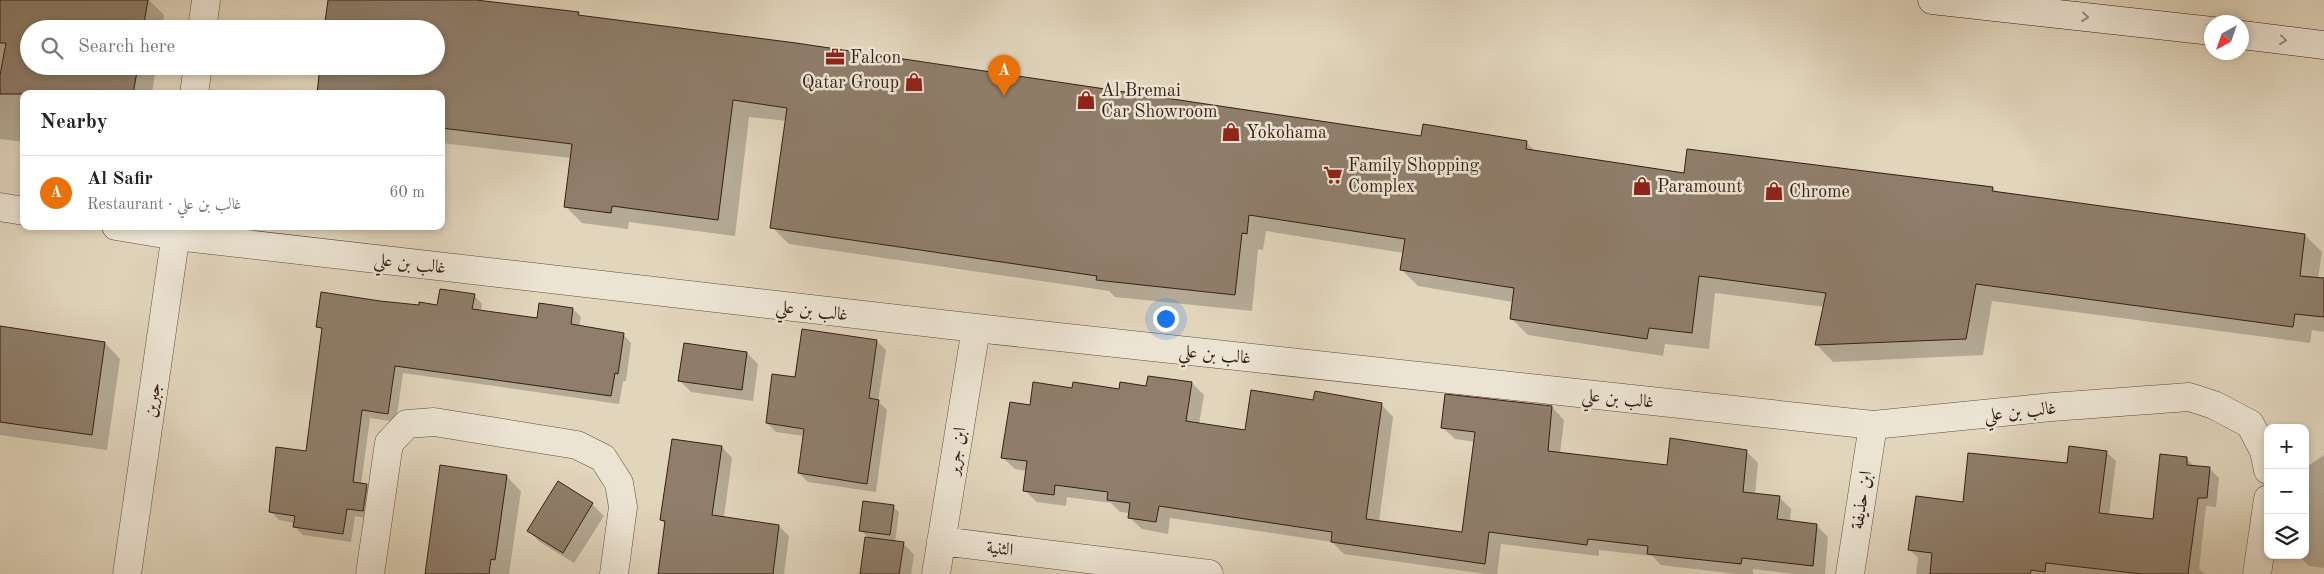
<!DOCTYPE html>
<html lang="en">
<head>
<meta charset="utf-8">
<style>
	body { margin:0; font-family:"Old Standard TT",Amiri,serif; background:#f6f6f6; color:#222 }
	.controls { position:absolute; right:15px; bottom:15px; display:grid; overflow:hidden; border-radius:10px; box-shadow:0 2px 8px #0003 }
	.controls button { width:45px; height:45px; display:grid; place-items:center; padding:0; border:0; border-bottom:1px solid #e0e0e0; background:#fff; color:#222; font:25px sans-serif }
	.compass { position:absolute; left:2204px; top:15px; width:45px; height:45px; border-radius:50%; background:#fff; box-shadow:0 2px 8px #0003; rotate:220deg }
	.you { position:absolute; left:1165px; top:318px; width:18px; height:18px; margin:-12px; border:4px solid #fff; border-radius:50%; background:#1a73e8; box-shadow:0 0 0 8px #1a73e833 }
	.badge { display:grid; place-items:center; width:32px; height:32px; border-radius:50%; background:#d93025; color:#fff; font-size:16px; font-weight:700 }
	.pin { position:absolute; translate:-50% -41px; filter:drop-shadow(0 1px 2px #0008) }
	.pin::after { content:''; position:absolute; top:26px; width:18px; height:15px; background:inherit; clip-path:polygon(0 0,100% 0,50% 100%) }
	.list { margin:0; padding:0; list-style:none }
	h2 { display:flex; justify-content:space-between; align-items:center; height:65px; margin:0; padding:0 20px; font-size:21px }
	h2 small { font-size:16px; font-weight:400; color:#767676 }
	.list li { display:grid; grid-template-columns:32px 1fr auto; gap:15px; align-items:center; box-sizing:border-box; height:75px; padding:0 20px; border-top:1px solid #e0e0e0 }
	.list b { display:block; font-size:19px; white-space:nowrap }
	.list p { margin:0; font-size:16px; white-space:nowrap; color:#767676 }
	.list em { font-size:16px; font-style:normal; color:#767676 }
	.icon { flex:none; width:28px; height:28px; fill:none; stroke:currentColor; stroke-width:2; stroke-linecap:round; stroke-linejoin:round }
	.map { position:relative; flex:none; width:2324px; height:574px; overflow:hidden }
	.search { position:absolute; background:#fff; box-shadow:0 2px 8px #0003; left:20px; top:20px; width:425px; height:55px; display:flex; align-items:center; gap:12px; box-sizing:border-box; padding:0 18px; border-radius:28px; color:#767676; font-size:19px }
	.panel { position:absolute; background:#fff; box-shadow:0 2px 8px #0003; left:20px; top:90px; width:425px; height:140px; border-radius:10px }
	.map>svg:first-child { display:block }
</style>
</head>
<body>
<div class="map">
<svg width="2324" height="574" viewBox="0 0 2324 574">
	<rect width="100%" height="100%" fill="#e1d5bc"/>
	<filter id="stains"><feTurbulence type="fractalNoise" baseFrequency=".004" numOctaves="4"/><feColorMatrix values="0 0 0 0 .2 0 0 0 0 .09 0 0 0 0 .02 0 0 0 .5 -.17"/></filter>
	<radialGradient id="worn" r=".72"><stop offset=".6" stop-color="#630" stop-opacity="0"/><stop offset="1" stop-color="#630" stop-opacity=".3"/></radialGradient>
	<path fill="#0003" d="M 0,0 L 149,0 L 164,15 L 162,29 L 29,29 L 29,66 L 156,66 L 152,94 L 24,94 L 24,142 L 0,139 Z
		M 329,0 L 465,0 L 578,13 L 582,17 L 1422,138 L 1527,143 L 1536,152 L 1685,175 L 1993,188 L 1998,193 L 2305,235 L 2322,252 L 2318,279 L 2324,279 L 2324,332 L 2312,330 L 2310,343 L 1992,301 L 1983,355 L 1833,362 L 1817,345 L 1825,307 L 1715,293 L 1709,349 L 1665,344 L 1663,356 L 1528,335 L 1511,318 L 1513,302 L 1418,286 L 1401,269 L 1404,253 L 1266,231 L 1263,250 L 1258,249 L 1252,311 L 1115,297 L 1109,291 L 789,244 L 772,227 L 787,121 L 749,117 L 735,236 L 629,222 L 628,229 L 582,223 L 565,206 L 571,158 L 441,143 L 441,94 L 436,66 L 436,29 Z
		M 474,295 L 482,304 L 481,312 L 538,319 L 573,309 L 581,317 L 579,327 L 623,334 L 631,343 L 626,381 L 623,381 L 619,404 L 403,373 L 396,422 L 370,418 L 361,485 L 367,486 L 375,494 L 371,519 L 355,516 L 351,542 L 303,535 L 294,526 L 295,523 L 279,520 L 271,512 L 307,452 L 323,332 L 318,326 L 380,302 L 438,307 Z
		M 0,328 L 105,343 L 120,359 L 107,450 L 0,435 Z
		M 877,341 L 886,350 L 878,401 L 887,410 L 876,492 L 808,482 L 799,473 L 804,436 L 776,432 L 767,423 L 796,378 Z
		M 747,353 L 758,364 L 753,401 L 691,392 L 680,381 Z
		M 1149,377 L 1192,383 L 1204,395 L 1199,424 L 1246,431 L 1314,401 L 1381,404 L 1393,417 L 1379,522 L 1463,533 L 1475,442 L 1455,439 L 1442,427 L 1552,407 L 1564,420 L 1560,454 L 1668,466 L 1746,451 L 1758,463 L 1755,494 L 1779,497 L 1791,509 L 1790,522 L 1816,525 L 1828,537 L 1825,574 L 1795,574 L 1753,569 L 1753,574 L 1736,574 L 1661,565 L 1652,556 L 1599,550 L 1599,556 L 1501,544 L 1497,574 L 1486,574 L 1344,554 L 1332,542 L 1170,518 L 1168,534 L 1142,529 L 1129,517 L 1130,513 L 1120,512 L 1111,503 L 1067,497 L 1066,506 L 1037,502 L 1024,490 L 1027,471 L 1015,469 L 1002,457 L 1031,406 L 1073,389 L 1120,391 L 1147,387 Z
		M 722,447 L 732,458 L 724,517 L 779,526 L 789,536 L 784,574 L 659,574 L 666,525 L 661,520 Z
		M 2106,452 L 2116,461 L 2109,515 L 2154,520 L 2187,459 L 2195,467 L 2210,469 L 2219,478 L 2216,507 L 2206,506 L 2199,569 L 2205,574 L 1916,574 L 1918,558 L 1910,550 L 1964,503 Z
		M 2324,455 L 2324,568 L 2309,566 L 2298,555 L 2305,555 L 2305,468 Z
		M 506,476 L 521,491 L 509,574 L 426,574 Z
		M 558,483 L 592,504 L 604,516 L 574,563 L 540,542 L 529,531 Z
		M 893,507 L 899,512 L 895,542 L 903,543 L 914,555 L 911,574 L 861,574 L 867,536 L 860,530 Z"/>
	<path fill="#8f7e6b" stroke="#361f14" d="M 0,0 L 148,0 L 143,29 L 29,29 L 29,66 L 138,66 L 133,94 L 0,94 L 0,75 L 6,43 L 0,43 Z
		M 328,0 L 476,0 L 579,12 L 578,15 L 796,43 L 1421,136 L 1423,124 L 1527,141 L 1526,149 L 1684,173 L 1687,149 L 1993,187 L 1992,191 L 2305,234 L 2300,276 L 2324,278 L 2324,317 L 2295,314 L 2293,327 L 1976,284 L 1966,339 L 1815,345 L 1826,293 L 1699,276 L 1692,333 L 1649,328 L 1647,339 L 1510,319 L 1514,288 L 1400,270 L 1405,239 L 1249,215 L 1247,234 L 1242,233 L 1235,295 L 1096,280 L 1097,276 L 770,228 L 787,108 L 733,100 L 718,220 L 612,206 L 611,213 L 564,207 L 572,144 L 441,128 L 441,94 L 317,94 L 320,66 L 436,66 L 436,29 L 324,29 Z
		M 440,289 L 475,294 L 472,309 L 537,318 L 539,303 L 573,308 L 571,324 L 624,333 L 618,374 L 615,373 L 611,396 L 395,366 L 388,414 L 362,410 L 353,482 L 367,484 L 363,511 L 347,509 L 343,534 L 293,527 L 295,516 L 269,512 L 276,447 L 306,451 L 322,328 L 316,327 L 321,292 L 380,301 L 419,305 L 419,302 L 437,305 Z
		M 0,326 L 105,342 L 92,435 L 0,422 Z
		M 802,329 L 877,340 L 869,398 L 879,400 L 867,484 L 798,473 L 804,429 L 766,423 L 772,374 L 795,377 Z
		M 684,343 L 747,352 L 742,390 L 678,381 Z
		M 1148,376 L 1192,382 L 1186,421 L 1245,430 L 1251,390 L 1313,400 L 1315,391 L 1382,403 L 1366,519 L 1462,532 L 1475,432 L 1441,428 L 1445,394 L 1552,406 L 1548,451 L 1667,465 L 1670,438 L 1747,450 L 1743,492 L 1780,496 L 1777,519 L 1817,524 L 1813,566 L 1742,558 L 1741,564 L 1647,554 L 1648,546 L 1588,539 L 1587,545 L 1489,532 L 1485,564 L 1331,542 L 1332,532 L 1159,506 L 1156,522 L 1128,518 L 1130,503 L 1107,500 L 1108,492 L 1055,485 L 1054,495 L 1023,491 L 1027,461 L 1001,458 L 1010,402 L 1030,405 L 1033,382 L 1072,388 L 1073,382 L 1119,389 L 1120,382 L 1146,386 Z
		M 672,439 L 722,446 L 712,515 L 779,525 L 773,574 L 658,574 L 665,521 L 660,520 Z
		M 2069,446 L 2107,451 L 2099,513 L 2153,519 L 2160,454 L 2187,457 L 2187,465 L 2210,467 L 2207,498 L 2198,498 L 2188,574 L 2142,574 L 2046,563 L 2045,572 L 2031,570 L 2030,574 L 1930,574 L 1932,553 L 1908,550 L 1916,496 L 1963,502 L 1968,453 L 2067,463 Z
		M 440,465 L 507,475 L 495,560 L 491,559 L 489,574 L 425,574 Z
		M 558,481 L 593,503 L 563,553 L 527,531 Z
		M 863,501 L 894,505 L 890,535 L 859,531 Z
		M 865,537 L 904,542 L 899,574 L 860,574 Z"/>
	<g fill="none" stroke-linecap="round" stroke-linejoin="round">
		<g stroke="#614c3e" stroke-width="29">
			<path id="minor" d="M 0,207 L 24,211
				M 116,226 L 176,236 L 976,328 L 1873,425 L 2052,407 L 2189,397 L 2214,405 L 2250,424 L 2264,451 L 2268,470
				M 941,541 L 1209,574
				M 370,574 L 389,443 L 407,424 L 434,422 L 577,445 L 603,458 L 619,483 L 623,507 L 614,574
				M 936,574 L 976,328
				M 1850,574 L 1873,425
				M 2257,574 L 2268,499"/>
		</g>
		<g stroke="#614c3e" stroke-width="29">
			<path id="tertiary" d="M 202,29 L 206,0
				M 194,94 L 198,66
				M 127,574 L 177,226"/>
		</g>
		<g stroke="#361f14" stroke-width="29">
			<path id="secondary" d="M 1932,0 L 2212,31
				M 2242,35 L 2324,45"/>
		</g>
		<use href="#minor" stroke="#ece4d3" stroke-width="28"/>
		<use href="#tertiary" stroke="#ece4d3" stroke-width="28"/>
		<use href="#secondary" stroke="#ece4d3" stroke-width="28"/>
	</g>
	<defs><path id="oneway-chevron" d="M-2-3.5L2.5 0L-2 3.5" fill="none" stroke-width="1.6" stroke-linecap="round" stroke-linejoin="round" transform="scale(1.25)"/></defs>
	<g stroke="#9a8b7d">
		<use href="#oneway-chevron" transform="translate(2085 17) rotate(6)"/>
		<use href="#oneway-chevron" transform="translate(2283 40) rotate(7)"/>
	</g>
	<defs>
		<g id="office-bare" transform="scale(1.5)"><path d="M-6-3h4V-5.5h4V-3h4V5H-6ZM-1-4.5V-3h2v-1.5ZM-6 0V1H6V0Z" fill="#8f2418" stroke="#ece4d3" stroke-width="2.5" paint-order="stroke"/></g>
		<g id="shop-bare" transform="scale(1.5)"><path d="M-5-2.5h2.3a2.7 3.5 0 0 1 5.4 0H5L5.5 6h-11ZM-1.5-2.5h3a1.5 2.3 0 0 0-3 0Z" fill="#8f2418" stroke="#ece4d3" stroke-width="2.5" paint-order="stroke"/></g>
		<g id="supermarket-bare" transform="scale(1.5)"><path d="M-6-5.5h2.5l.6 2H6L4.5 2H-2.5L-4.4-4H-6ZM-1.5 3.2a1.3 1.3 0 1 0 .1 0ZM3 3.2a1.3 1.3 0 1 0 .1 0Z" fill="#8f2418" stroke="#ece4d3" stroke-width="2.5" paint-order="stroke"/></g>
	</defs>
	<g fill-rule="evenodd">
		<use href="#office-bare" x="835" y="57"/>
		<use href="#shop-bare" x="914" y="82"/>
		<use href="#shop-bare" x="1086" y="100"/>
		<use href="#shop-bare" x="1231" y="132"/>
		<use href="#supermarket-bare" x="1333" y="175"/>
		<use href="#shop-bare" x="1642" y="186"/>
		<use href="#shop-bare" x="1774" y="191"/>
	</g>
	<g text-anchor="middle" stroke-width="5" stroke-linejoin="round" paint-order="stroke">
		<g font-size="18" fill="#361f14" stroke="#ece4d3" text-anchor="start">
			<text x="850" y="63">Falcon</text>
			<text x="899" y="88" text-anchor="end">Qatar Group</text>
			<text x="1101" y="96">Al Bremai<tspan x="1101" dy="21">Car Showroom</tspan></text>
			<text x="1246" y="138">Yokohama</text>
			<text x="1348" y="171">Family Shopping<tspan x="1348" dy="21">Complex</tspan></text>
			<text x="1657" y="192">Paramount</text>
			<text x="1789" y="197">Chrome</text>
		</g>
		<g font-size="18" fill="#361f14" stroke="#ece4d3">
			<text transform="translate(410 263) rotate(7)" y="6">غالب بن علي</text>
			<text transform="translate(812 310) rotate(7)" y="6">غالب بن علي</text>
			<text transform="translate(1215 354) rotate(6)" y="6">غالب بن علي</text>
			<text transform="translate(1618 398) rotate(6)" y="6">غالب بن علي</text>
			<text transform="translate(152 400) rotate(-82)" y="6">جبرين</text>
			<text transform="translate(2020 411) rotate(-6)" y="6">غالب بن علي</text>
			<text transform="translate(956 451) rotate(-81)" y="6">ابن جرير</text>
			<text transform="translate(1861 500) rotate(-81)" y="6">ابن حذيفة</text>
			<text transform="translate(1000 548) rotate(7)" y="6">الثنية</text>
		</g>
	</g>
	<rect width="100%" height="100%" filter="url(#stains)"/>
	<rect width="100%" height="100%" fill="url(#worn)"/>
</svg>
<div class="controls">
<button>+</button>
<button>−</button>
<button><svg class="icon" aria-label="layers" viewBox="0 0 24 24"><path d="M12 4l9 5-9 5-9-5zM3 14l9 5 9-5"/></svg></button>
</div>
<svg class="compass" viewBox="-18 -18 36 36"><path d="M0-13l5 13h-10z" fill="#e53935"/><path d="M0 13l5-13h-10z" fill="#767676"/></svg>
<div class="you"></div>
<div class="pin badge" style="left:1004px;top:96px;background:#e8710a">A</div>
<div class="search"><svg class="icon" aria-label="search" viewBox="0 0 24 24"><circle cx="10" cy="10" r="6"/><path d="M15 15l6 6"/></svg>Search here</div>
<section class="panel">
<h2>Nearby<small></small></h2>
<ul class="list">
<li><span class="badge" style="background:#e8710a">A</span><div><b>Al Safir</b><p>Restaurant · غالب بن علي</p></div><em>60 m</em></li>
</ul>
</section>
</div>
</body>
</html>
